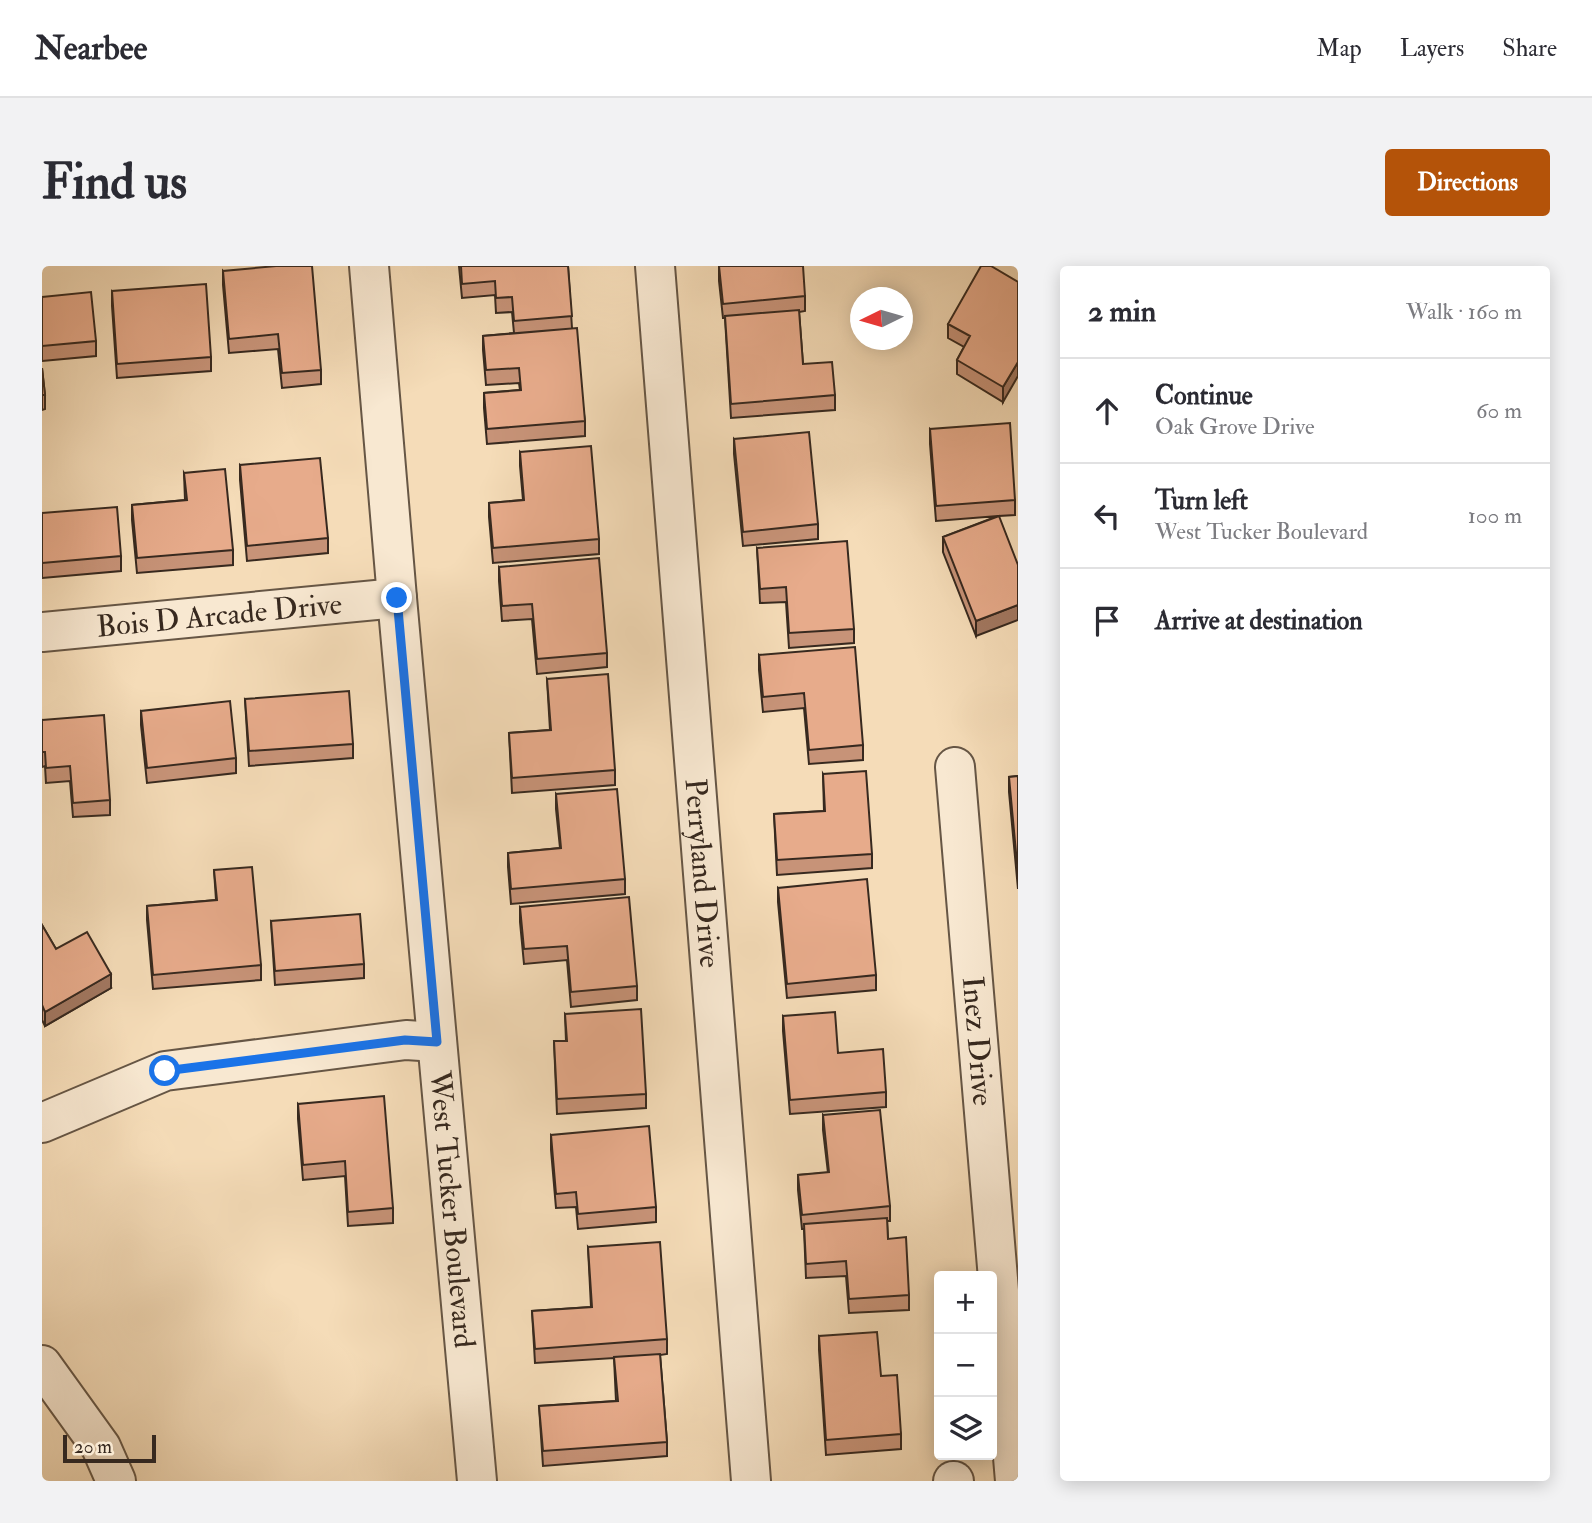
<!DOCTYPE html>
<html lang="en">
<head>
<meta charset="utf-8">
<style>
	body { margin:0; font-family:"IM FELL Double Pica",serif; background:#f2f2f3; color:#2b2b33 }
	.controls { position:absolute; right:21px; bottom:21px; display:grid; overflow:hidden; border-radius:7px; box-shadow:0 4px 18px #0003 }
	.controls button { width:63px; height:63px; display:grid; place-items:center; padding:0; border:0; border-bottom:2px solid #e1e1e2; background:#fff; color:#2b2b33; font:35px sans-serif }
	.compass { position:absolute; left:808px; top:21px; width:63px; height:63px; border-radius:50%; background:#fff; box-shadow:0 4px 18px #0003; rotate:265deg }
	.scale { position:absolute; left:21px; bottom:18px; width:93px; box-sizing:border-box; padding-left:7px; border:4px solid #37291f; border-top:0; font-size:19px; line-height:24px; white-space:nowrap; color:#37291f; -webkit-text-stroke:5px #f8e8d1; paint-order:stroke }
	.stop { position:absolute; width:21px; height:21px; margin:-16px; border:5px solid #1a73e8; border-radius:50%; background:#fff }
	.stop.end { background:#1a73e8; border-color:#fff; box-shadow:0 2px 7px #0008 }
	.list { margin:0; padding:0; list-style:none }
	h2 { display:flex; justify-content:space-between; align-items:center; height:91px; margin:0; padding:0 28px; font-size:30px }
	h2 small { font-size:23px; font-weight:400; color:#7c7c81 }
	.list li { display:grid; grid-template-columns:46px 1fr auto; gap:21px; align-items:center; box-sizing:border-box; height:105px; padding:0 28px; border-top:2px solid #e1e1e2 }
	.list b { display:block; font-size:26px; white-space:nowrap }
	.list p { margin:0; font-size:23px; white-space:nowrap; color:#7c7c81 }
	.list em { font-size:23px; font-style:normal; color:#7c7c81 }
	.icon { flex:none; width:38px; height:38px; fill:none; stroke:currentColor; stroke-width:2; stroke-linecap:round; stroke-linejoin:round }
	.map { position:relative; flex:none; width:976px; height:1215px; overflow:hidden; border-radius:7px }
	header { display:flex; align-items:center; gap:42px; box-sizing:border-box; height:98px; padding:0 35px; background:#fff; border-bottom:2px solid #e1e1e2 }
	header strong { font-size:33px }
	nav { display:flex; gap:38px; margin-inline-start:auto; font-size:24px }
	.intro { display:flex; align-items:center; justify-content:space-between; box-sizing:border-box; height:168px; padding:0 42px }
	h1 { margin:0; font-size:49px }
	.button { padding:18px 32px; border-radius:7px; background:#b45309; color:#fff; font-size:24px; font-weight:700 }
	main { display:flex; gap:42px; padding:0 42px }
	aside { flex:1; background:#fff; border-radius:7px; box-shadow:0 4px 18px #0003 }
	.map>svg:first-child { display:block }
</style>
</head>
<body>
<header>
<strong>Nearbee</strong>
<nav><a>Map</a><a>Layers</a><a>Share</a></nav>
</header>
<div class="intro"><h1>Find us</h1><a class="button">Directions</a></div>
<main>
<div class="map">
<svg width="976" height="1215" viewBox="0 0 976 1215">
	<rect width="100%" height="100%" fill="#f5dcb8"/>
	<filter id="stains"><feTurbulence type="fractalNoise" baseFrequency=".00286" numOctaves="4"/><feColorMatrix values="0 0 0 0 .2 0 0 0 0 .09 0 0 0 0 .02 0 0 0 .5 -.17"/></filter>
	<radialGradient id="worn" r=".72"><stop offset=".6" stop-color="#630" stop-opacity="0"/><stop offset="1" stop-color="#630" stop-opacity=".3"/></radialGradient>
	<g fill="none" stroke-linecap="round" stroke-linejoin="round">
		<g stroke="#665645" stroke-width="42">
			<g id="minor">
				<path id="s1" d="M 327,0 L 355,332 L 435,1215"/>
				<path id="s2" d="M 613,0 L 709,1215"/>
				<path id="s3" d="M 0,366 L 355,332"/>
				<path id="s4" d="M 913,501 L 973,1215"/>
				<path d="M 0,857 L 123,805 L 364,774 L 395,776"/>
				<path d="M 0,1099 L 59,1181 L 74,1215"/>
				<path d="M 911,1215 L 912,1215"/>
			</g>
		</g>
		<use href="#minor" stroke="#f8e8d1" stroke-width="38"/>
	</g>
	<path fill="#c79378" stroke="#37291f" stroke-width="2" d="M 417,0 L 526,0 L 530,62 L 543,155 L 543,170 L 445,178 L 442,142 L 442,127 L 478,124 L 477,117 L 444,119 L 441,84 L 441,70 L 472,67 L 470,46 L 454,47 L 453,29 L 420,32 Z
		M 677,0 L 763,30 L 763,45 L 757,46 L 761,98 L 793,129 L 793,144 L 689,152 L 683,52 L 681,52 L 677,15 Z
		M 181,5 L 279,104 L 279,118 L 240,122 L 236,83 L 187,87 L 181,19 Z
		M 976,16 L 961,136 L 915,108 L 915,94 L 922,81 L 906,72 L 906,58 Z
		M 70,25 L 169,91 L 169,105 L 75,112 L 70,40 Z
		M 0,31 L 54,75 L 54,90 L 0,95 Z
		M 0,102 L 3,129 L 3,143 L 0,144 Z
		M 888,163 L 973,234 L 973,249 L 957,250 L 934,370 L 901,286 L 901,271 L 956,250 L 894,255 L 888,178 Z
		M 692,173 L 776,258 L 776,273 L 701,280 L 692,188 Z
		M 478,186 L 557,273 L 557,288 L 451,297 L 447,251 L 447,237 L 481,234 L 478,200 Z
		M 198,199 L 286,272 L 286,287 L 205,295 L 198,214 Z
		M 142,207 L 191,284 L 191,299 L 95,307 L 90,254 L 90,239 L 143,234 Z
		M 0,247 L 79,290 L 79,305 L 0,312 Z
		M 715,282 L 812,363 L 812,377 L 747,382 L 744,336 L 718,337 Z
		M 457,301 L 565,387 L 565,401 L 495,408 L 490,353 L 460,355 L 457,315 Z
		M 717,389 L 821,479 L 821,494 L 767,498 L 762,442 L 721,446 L 717,404 Z
		M 505,413 L 573,504 L 573,519 L 470,527 L 467,467 L 508,464 Z
		M 203,433 L 311,478 L 311,492 L 207,500 Z
		M 99,445 L 194,492 L 194,507 L 105,517 L 99,459 Z
		M 0,454 L 68,534 L 68,549 L 31,551 L 28,515 L 4,517 L 3,500 L 0,501 Z
		M 781,508 L 830,588 L 830,602 L 735,609 L 732,548 L 782,545 Z
		M 976,510 L 976,623 L 967,526 L 967,511 Z
		M 514,528 L 583,613 L 583,628 L 469,638 L 466,601 L 466,587 L 518,582 L 514,543 Z
		M 172,604 L 219,699 L 219,714 L 111,723 L 105,654 L 105,640 L 174,634 Z
		M 736,622 L 834,709 L 834,724 L 745,732 L 736,636 Z
		M 478,641 L 595,720 L 595,734 L 529,741 L 525,694 L 482,698 L 478,656 Z
		M 229,655 L 322,698 L 322,712 L 233,719 Z
		M 0,659 L 14,683 L 69,722 L 3,760 L 0,754 Z
		M 523,748 L 604,828 L 604,842 L 515,848 L 512,775 L 524,775 Z
		M 741,750 L 796,787 L 844,826 L 844,841 L 748,848 L 741,765 Z
		M 256,838 L 351,942 L 351,957 L 306,960 L 303,910 L 261,914 L 256,853 Z
		M 781,849 L 848,940 L 848,955 L 845,955 L 846,973 L 867,1029 L 867,1044 L 807,1047 L 804,1010 L 764,1012 L 762,963 L 760,963 L 756,924 L 756,909 L 786,907 L 781,864 Z
		M 509,869 L 614,941 L 614,956 L 536,963 L 534,941 L 514,942 L 509,884 Z
		M 546,981 L 625,1073 L 625,1088 L 618,1089 L 625,1176 L 625,1190 L 501,1200 L 497,1140 L 574,1135 L 572,1092 L 493,1097 L 490,1045 L 549,1041 Z
		M 777,1070 L 839,1110 L 859,1168 L 859,1183 L 784,1189 L 777,1084 Z"/>
	<path fill="#a27861" stroke="#37291f" stroke-width="2" d="M 976,96 L 976,110 L 961,136 L 961,121 Z
		M 976,339 L 976,354 L 934,370 L 934,355 Z
		M 69,708 L 69,722 L 3,760 L 3,746 Z"/>
	<path fill="#e7ab8b" stroke="#37291f" stroke-width="2" d="M 234,0 L 270,0 L 279,104 L 240,107 L 236,68 L 187,73 L 181,5 Z
		M 419,0 L 526,0 L 530,50 L 472,55 L 470,31 L 454,32 L 453,15 L 420,18 Z
		M 677,0 L 761,0 L 763,30 L 681,38 Z
		M 939,0 L 949,0 L 976,16 L 976,96 L 961,121 L 915,94 L 928,70 L 906,58 Z
		M 164,18 L 169,91 L 75,98 L 70,25 Z
		M 49,26 L 54,75 L 0,80 L 0,31 Z
		M 757,44 L 761,98 L 790,96 L 793,129 L 689,138 L 683,50 Z
		M 535,62 L 543,155 L 445,163 L 442,127 L 479,124 L 477,102 L 444,104 L 441,70 Z
		M 0,102 L 3,129 L 0,129 Z
		M 968,157 L 973,234 L 894,240 L 888,163 Z
		M 767,166 L 776,258 L 701,266 L 692,173 Z
		M 549,180 L 557,273 L 451,282 L 447,237 L 482,234 L 478,186 Z
		M 278,192 L 286,272 L 205,280 L 198,199 Z
		M 183,203 L 191,284 L 95,292 L 90,239 L 145,234 L 142,207 Z
		M 75,241 L 79,290 L 0,297 L 0,247 Z
		M 957,250 L 976,299 L 976,339 L 934,355 L 901,271 Z
		M 805,275 L 812,363 L 747,367 L 744,321 L 718,323 L 715,282 Z
		M 557,292 L 565,387 L 495,393 L 490,338 L 460,340 L 457,301 Z
		M 813,381 L 821,479 L 767,484 L 762,427 L 721,431 L 717,389 Z
		M 566,408 L 573,504 L 470,512 L 467,467 L 509,464 L 505,413 Z
		M 307,425 L 311,478 L 207,485 L 203,433 Z
		M 188,435 L 194,492 L 105,502 L 99,445 Z
		M 62,449 L 68,534 L 31,537 L 28,500 L 4,502 L 3,486 L 0,486 L 0,454 Z
		M 824,505 L 830,588 L 735,594 L 732,548 L 783,545 L 781,508 Z
		M 976,510 L 976,608 L 967,511 Z
		M 575,523 L 583,613 L 469,623 L 466,587 L 519,582 L 514,528 Z
		M 210,601 L 219,699 L 111,709 L 105,640 L 175,634 L 172,604 Z
		M 825,613 L 834,709 L 745,718 L 736,622 Z
		M 587,631 L 595,720 L 529,726 L 525,680 L 482,683 L 478,641 Z
		M 318,648 L 322,698 L 233,705 L 229,655 Z
		M 0,659 L 14,683 L 45,666 L 69,708 L 3,746 L 0,739 Z
		M 599,743 L 604,828 L 515,833 L 512,775 L 525,775 L 523,748 Z
		M 793,746 L 796,787 L 841,783 L 844,826 L 748,834 L 741,750 Z
		M 342,830 L 351,942 L 306,946 L 303,895 L 261,899 L 256,838 Z
		M 838,844 L 848,940 L 760,949 L 756,909 L 787,906 L 781,849 Z
		M 607,860 L 614,941 L 536,948 L 534,926 L 514,928 L 509,869 Z
		M 845,952 L 846,973 L 864,971 L 867,1029 L 807,1033 L 804,995 L 764,998 L 762,958 Z
		M 618,976 L 625,1073 L 493,1083 L 490,1045 L 550,1041 L 546,981 Z
		M 835,1066 L 839,1110 L 855,1109 L 859,1168 L 784,1174 L 777,1070 Z
		M 618,1088 L 625,1176 L 501,1185 L 497,1140 L 576,1135 L 572,1091 Z"/>
	<g fill="none" stroke-linecap="round" stroke-linejoin="round">
		<path stroke="#1a73e8" stroke-width="9" d="M 123,805 L 363,774 L 395,776 L 355,332"/>
	</g>
	<g text-anchor="middle" stroke-width="5" stroke-linejoin="round" paint-order="stroke">
		<g font-size="30" fill="#37291f" stroke="#f8e8d1">
			<text dy="10" stroke="none"><textPath href="#s3" startOffset="178">Bois D Arcade Drive</textPath></text>
			<text dy="10" stroke="none"><textPath href="#s2" startOffset="609">Perryland Drive</textPath></text>
			<text dy="10" stroke="none"><textPath href="#s4" startOffset="275">Inez Drive</textPath></text>
			<text dy="10" stroke="none"><textPath href="#s1" startOffset="947">West Tucker Boulevard</textPath></text>
		</g>
	</g>
	<rect width="100%" height="100%" filter="url(#stains)"/>
	<rect width="100%" height="100%" fill="url(#worn)"/>
</svg>
<div class="controls">
<button>+</button>
<button>−</button>
<button><svg class="icon" aria-label="layers" viewBox="0 0 24 24"><path d="M12 4l9 5-9 5-9-5zM3 14l9 5 9-5"/></svg></button>
</div>
<svg class="compass" viewBox="-18 -18 36 36"><path d="M0-13l5 13h-10z" fill="#e53935"/><path d="M0 13l5-13h-10z" fill="#7c7c81"/></svg>
<div class="scale">20 m</div>
<div class="stop" style="left:123px;top:805px"></div>
<div class="stop end" style="left:355px;top:332px"></div>
</div>
<aside>
<h2>2 min<small>Walk · 160 m</small></h2>
<ul class="list">
<li><svg class="icon" aria-label="ahead" viewBox="0 0 24 24"><path d="M12 20V5M6 11l6-6 6 6"/></svg><div><b>Continue</b><p>Oak Grove Drive</p></div><em>60 m</em></li>
<li><svg class="icon" aria-label="left" viewBox="0 0 24 24"><path d="M17 20v-9H6M10 6l-5 5 5 5"/></svg><div><b>Turn left</b><p>West Tucker Boulevard</p></div><em>100 m</em></li>
<li><svg class="icon" aria-label="arrive" viewBox="0 0 24 24"><path d="M6 21V4h12l-3 4 3 4H6"/></svg><div><b>Arrive at destination</b></div></li>
</ul>
</aside>
</main>
</body>
</html>
